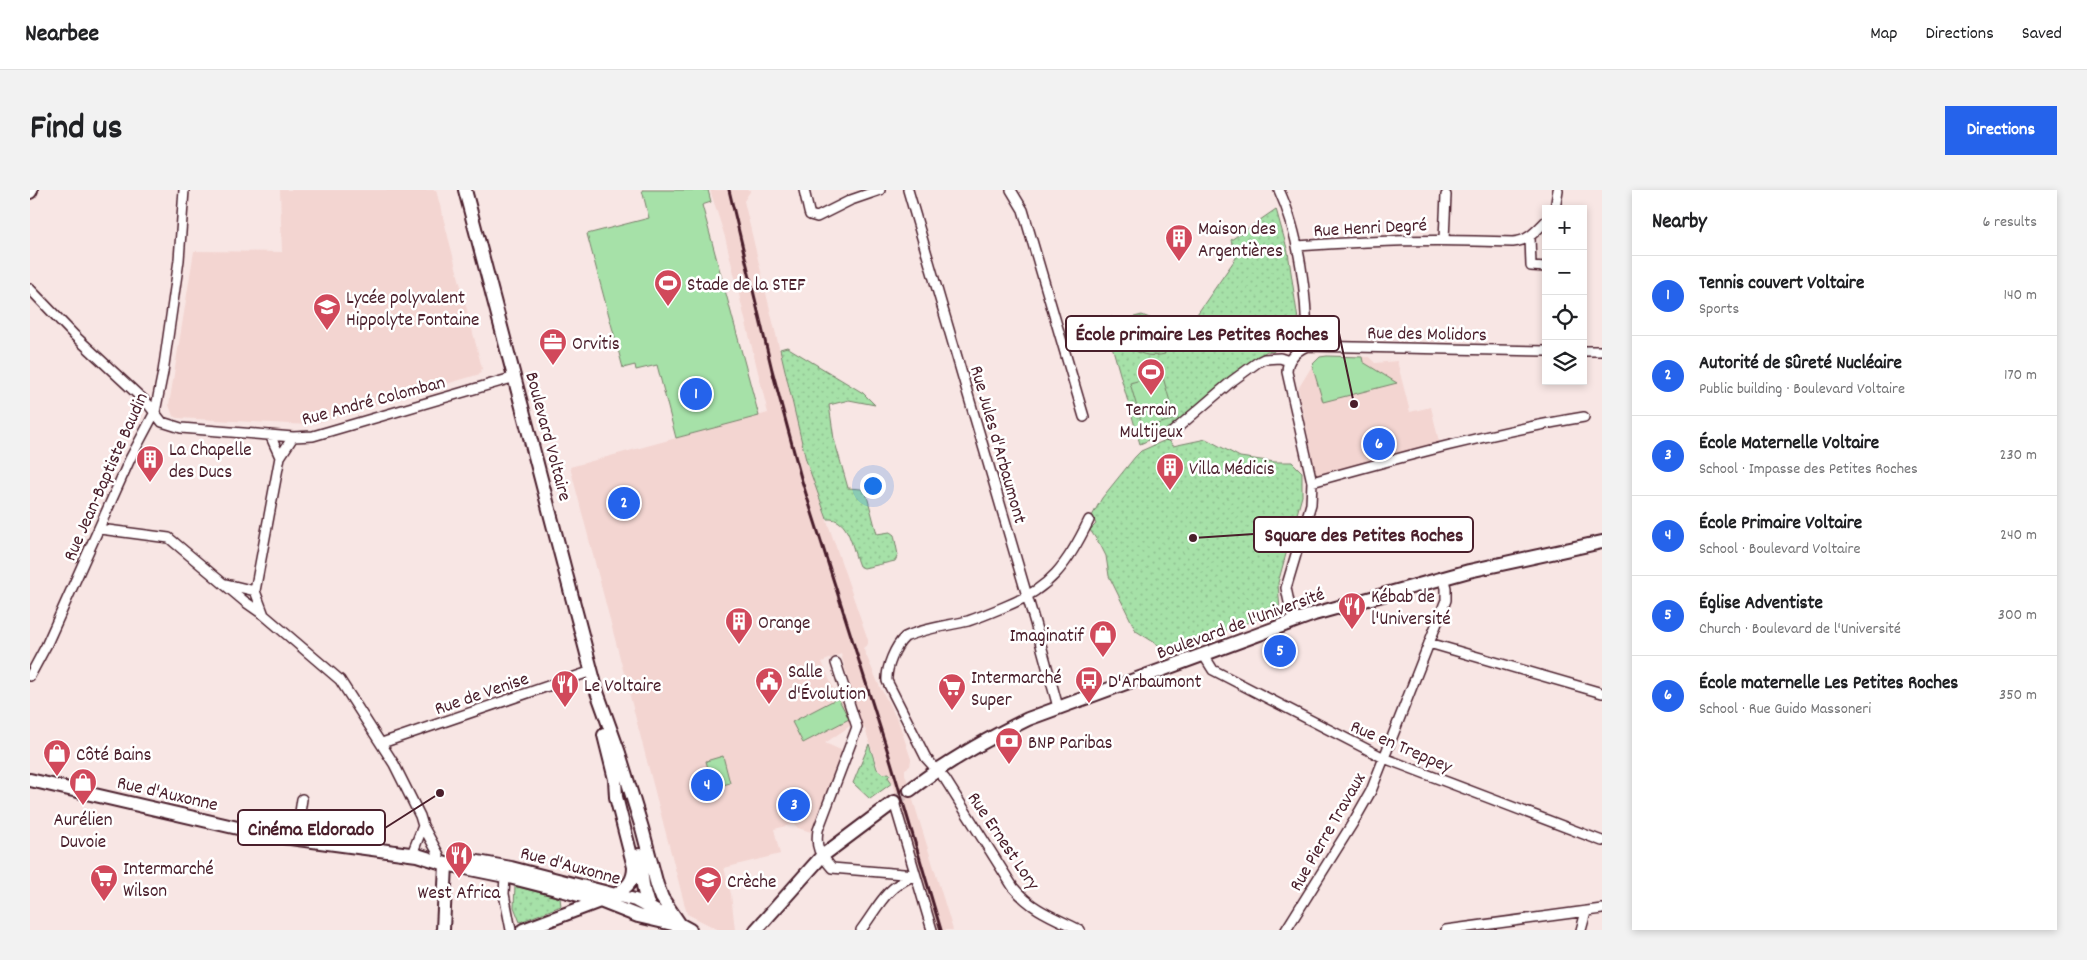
<!DOCTYPE html>
<html lang="en">
<head>
<meta charset="utf-8">
<style>
	body { margin:0; font-family:Dekko,sans-serif; background:#f2f2f2; color:#202124 }
	.controls { position:absolute; right:15px; top:15px; display:grid; overflow:hidden; border-radius:0px; box-shadow:0 2px 8px #0003 }
	.controls button { width:45px; height:45px; display:grid; place-items:center; padding:0; border:0; border-bottom:1px solid #e0e0e0; background:#fff; color:#202124; font:25px sans-serif }
	.you { position:absolute; left:842px; top:295px; width:18px; height:18px; margin:-12px; border:4px solid #fff; border-radius:50%; background:#1a73e8; box-shadow:0 0 0 8px #1a73e833 }
	.badge { display:grid; place-items:center; width:32px; height:32px; border-radius:50%; background:#2563eb; color:#fff; font-size:16px; font-weight:700 }
	.pin { position:absolute; translate:-50% -50%; border:2px solid #fff; box-shadow:0 1px 5px #0006 }
	.list { margin:0; padding:0; list-style:none }
	h2 { display:flex; justify-content:space-between; align-items:center; height:65px; margin:0; padding:0 20px; font-size:21px }
	h2 small { font-size:16px; font-weight:400; color:#757577 }
	.list li { display:grid; grid-template-columns:32px 1fr auto; gap:15px; align-items:center; box-sizing:border-box; height:80px; padding:0 20px; border-top:1px solid #e0e0e0 }
	.list b { display:block; font-size:19px; white-space:nowrap }
	.list p { margin:0; font-size:16px; white-space:nowrap; color:#757577 }
	.list em { font-size:16px; font-style:normal; color:#757577 }
	.icon { flex:none; width:28px; height:28px; fill:none; stroke:currentColor; stroke-width:2; stroke-linecap:round; stroke-linejoin:round }
	.map { position:relative; flex:none; width:1572px; height:740px; overflow:hidden; border-radius:0px }
	header { display:flex; align-items:center; gap:30px; box-sizing:border-box; height:70px; padding:0 25px; background:#fff; border-bottom:1px solid #e0e0e0 }
	header strong { font-size:24px }
	nav { display:flex; gap:28px; margin-inline-start:auto; font-size:18px }
	.intro { display:flex; align-items:center; justify-content:space-between; box-sizing:border-box; height:120px; padding:0 30px }
	h1 { margin:0; font-size:35px }
	.button { padding:12px 22px; border-radius:0px; background:#2563eb; color:#fff; font-size:18px; font-weight:700 }
	main { display:flex; gap:30px; padding:0 30px }
	aside { flex:1; background:#fff; border-radius:0px; box-shadow:0 2px 8px #0003 }
	.map>svg:first-child { display:block }
</style>
</head>
<body>
<header>
<strong>Nearbee</strong>
<nav><a>Map</a><a>Directions</a><a>Saved</a></nav>
</header>
<div class="intro"><h1>Find us</h1><a class="button">Directions</a></div>
<main>
<div class="map">
<svg width="1572" height="740" viewBox="0 0 1572 740">
	<defs>
		<pattern id="grass-dots" width="8" height="8" patternUnits="userSpaceOnUse" patternTransform="scale(1.25)"><rect width="8" height="8" fill="#a6e1a8"/><path d="M2 2h.1M6 6h.1" fill="none" stroke="#90c191" stroke-width="1.8" stroke-linecap="round"/></pattern>
		<pattern id="garden-furrows" width="10" height="10" patternUnits="userSpaceOnUse" patternTransform="scale(1.25)"><rect width="10" height="10" fill="#a6e1a8"/><path d="M-1 1l2-2M0 10L10 0M9 11l2-2" fill="none" stroke="#90c191"/></pattern>
	</defs>
	<rect width="100%" height="100%" fill="#f8e6e4"/>
	<filter id="ink" filterUnits="userSpaceOnUse"><feTurbulence type="fractalNoise" baseFrequency=".02" numOctaves="2"/><feDisplacementMap in="SourceGraphic" scale="10" xChannelSelector="R" yChannelSelector="G"/><feConvolveMatrix kernelMatrix="1 2 1 2 8 2 1 2 1" color-interpolation-filters="sRGB"/></filter>
	<g filter="url(#ink)">
		<path fill="#f3d5d1" d="M 250,0 L 406,0 L 452,178 L 450,184 L 279,235 L 148,228 L 143,226 L 139,215 L 164,61 L 252,62 Z
			M 680,0 L 721,0 L 714,11 L 776,270 L 838,450 L 838,454 L 833,458 L 849,495 L 869,533 L 881,569 L 880,576 L 875,579 L 875,584 L 923,740 L 907,740 L 874,630 L 872,630 L 862,592 L 858,586 L 861,585 L 860,583 L 854,584 L 848,578 L 835,539 L 831,537 L 811,464 L 792,472 L 805,503 L 812,501 L 823,534 L 795,553 L 813,561 L 804,583 L 806,586 L 781,642 L 768,638 L 764,634 L 744,639 L 750,664 L 694,678 L 701,704 L 705,740 L 689,740 L 657,724 L 540,277 L 738,223 L 695,47 Z
			M 1297,166 L 1339,167 L 1345,173 L 1367,171 L 1380,222 L 1401,217 L 1410,256 L 1287,288 L 1268,199 L 1285,171 Z"/>
		<path fill="url(#grass-dots)" stroke="#78806a" d="M 1246,19 L 1258,62 L 1268,130 L 1262,137 C 1266,149 1260,155 1248,156 L 1243,162 L 1237,161 L 1201,186 L 1135,243 L 1110,254 L 1076,135 L 1037,146 L 1036,142 L 1082,127 L 1084,132 L 1112,125 L 1139,136 L 1163,130 L 1206,68 L 1201,50 Z
			M 757,157 L 833,203 L 845,215 L 819,210 L 799,215 L 804,249 L 818,298 L 831,299 L 837,306 L 847,344 L 860,342 L 864,345 L 868,365 L 865,371 L 834,378 L 829,376 C 822,360 820,327 797,329 L 776,270 L 750,159 Z
			M 1138,249 L 1143,256 L 1176,249 L 1210,267 L 1245,272 L 1262,272 L 1272,282 L 1272,306 L 1248,393 L 1250,421 L 1138,461 L 1106,441 L 1079,386 L 1076,366 L 1071,356 L 1060,340 L 1066,334 L 1062,326 L 1072,308 L 1105,267 L 1111,261 Z
			M 839,554 L 847,579 L 853,584 L 859,583 L 860,585 L 858,587 L 862,593 L 840,609 L 823,593 Z
			M 485,696 L 530,708 L 531,716 L 490,732 L 484,717 Z"/>
		<path fill="url(#garden-furrows)" stroke="#78806a" d="M 1111,127 L 1124,134 L 1135,164 C 1110,170 1095,157 1085,135 Z"/>
		<path fill="#a6e1a8" stroke="#78806a" d="M 612,0 L 678,0 L 681,12 L 672,15 L 729,226 L 646,248 L 627,175 L 606,180 L 605,175 L 593,178 L 557,44 L 619,28 Z
			M 1297,166 L 1332,167 L 1333,172 L 1367,193 L 1293,212 L 1282,175 L 1290,167 Z
			M 1132,184 L 1145,229 L 1113,238 L 1100,193 Z
			M 808,508 L 819,529 L 773,553 L 762,532 Z
			M 693,566 L 700,593 L 683,598 L 676,571 Z"/>
		<g fill="none" stroke-linecap="round" stroke-linejoin="round">
			<path stroke="#d5bebf" stroke-width="12" stroke-dasharray="12 6" stroke-linecap="butt" d="M 864,612 L 880,600"/>
			<g stroke="#4a1f2b" stroke-width="12">
				<path id="street" d="M 774,0 L 779,22 L 780,25 L 787,27 L 821,10 L 850,0
					M 878,0 L 1005,433 L 1028,517
					M 981,0 L 993,20 L 1054,227
					M 1249,0 C 1270,45 1277,106 1277,156
					M 1525,19 L 1528,0
					M 1500,47 L 1501,76 L 1516,77
					M 1414,49 L 1416,5
					M 1267,56 C 1341,50 1410,49 1483,52 C 1498,51 1506,41 1516,31
					M 0,99 L 45,146 L 118,214 L 132,232 L 151,238 L 263,247 L 283,246 L 485,187
					M 1553,161 L 1572,161
					M 240,245 L 250,267
					M 1139,245 L 1202,191 L 1228,172 L 1234,169 L 1250,168 L 1259,171
					M 263,247 L 250,267 L 225,401 L 234,425 L 310,490 L 364,574 L 390,626 L 393,636 L 409,665
					M 1282,292 C 1372,267 1462,242 1554,227
					M 70,339 L 139,348 L 214,411 L 234,425
					M 196,394 L 225,401
					M 1263,431 L 1256,398 L 1281,314 L 1282,292 L 1257,182 C 1257,169 1266,161 1277,156 L 1516,161
					M 1399,453 L 1572,503
					M 1173,464 L 1183,480 L 1354,568 L 1572,651
					M 806,473 L 827,537 L 788,640 C 785,659 790,664 802,678 L 885,685
					M 0,486 L 16,456 L 100,269 L 125,222 L 133,182 L 149,70 L 154,0
					M 352,553 L 562,481
					M 864,612 L 902,740
					M 266,649 L 272,609
					M 382,664 L 393,636
					M 475,686 L 474,704 L 481,740
					M 831,740 C 849,716 854,699 883,686
					M 1050,740 C 1023,727 1002,720 983,697 L 915,589 L 896,568 L 857,491 C 856,478 865,456 875,447 C 895,438 917,436 938,431 C 950,427 962,422 974,417 C 1020,399 1038,374 1059,330
					M 1256,740 L 1324,631 L 1341,601 L 1416,410 L 1416,398 L 1413,387
					M 1416,740 L 1572,719
					M 1551,740 L 1556,722"/>
			</g>
			<g stroke="#4a1f2b" stroke-width="16">
				<path id="secondary" d="M 435,0 L 567,502 L 589,563 L 612,638 L 627,695 L 632,708 L 651,736
					M 0,2 L 1,0
					M 574,545 L 585,589 L 586,607 L 604,677 C 604,692 597,697 585,705
					M 0,590 L 238,645 L 387,665 L 416,674 L 475,686 L 538,702 L 570,711 L 608,726 L 651,736
					M 880,600 C 916,572 957,549 998,529 L 1284,424 L 1439,381 L 1572,352
					M 609,665 C 613,684 611,703 621,720
					M 437,670 L 481,678 L 605,710 L 660,740
					M 413,740 L 416,674
					M 493,740 L 570,711
					M 726,740 L 792,666 L 864,612"/>
			</g>
			<use href="#street" stroke="#fff" stroke-width="9"/>
			<use href="#secondary" stroke="#fff" stroke-width="12"/>
			<path stroke="#4a1f2b" stroke-width="3" d="M 699,0 L 742,180 L 771,288 L 861,572 L 911,740"/>
		</g>
	</g>
	<defs>
		<g id="building-pin" transform="scale(1.4375)"><path d="M0 17L-7.5 6A9.5 9.5 0 1 1 7.5 6Z" fill="#d1495b" stroke="#fff"/><path d="M-4-6H4V6H1V3H-1V6H-4ZM-2.5-4.3h1.7v1.8h-1.7ZM.8-4.3h1.7v1.8H.8ZM-2.5-1h1.7V.8h-1.7ZM.8-1h1.7V.8H.8Z" fill="#fff"/></g>
		<g id="stadium-pin" transform="scale(1.4375)"><path d="M0 17L-7.5 6A9.5 9.5 0 1 1 7.5 6Z" fill="#d1495b" stroke="#fff"/><path d="M0-5a6.5 5 0 1 0 0 10a6.5 5 0 1 0 0-10ZM-3.5-1.8h7v3.6h-7Z" fill="#fff"/></g>
		<g id="school-pin" transform="scale(1.4375)"><path d="M0 17L-7.5 6A9.5 9.5 0 1 1 7.5 6Z" fill="#d1495b" stroke="#fff"/><path d="M0-5L7-2L0 1L-7-2ZM-4 1L0 2.5L4 1V4Q0 6-4 4Z" fill="#fff"/></g>
		<g id="office-pin" transform="scale(1.4375)"><path d="M0 17L-7.5 6A9.5 9.5 0 1 1 7.5 6Z" fill="#d1495b" stroke="#fff"/><path d="M-6-3h4V-5.5h4V-3h4V5H-6ZM-1-4.5V-3h2v-1.5ZM-6 0V1H6V0Z" fill="#fff"/></g>
		<g id="restaurant-pin" transform="scale(1.4375)"><path d="M0 17L-7.5 6A9.5 9.5 0 1 1 7.5 6Z" fill="#d1495b" stroke="#fff"/><path d="M-5-6h1v4h1v-4h1v4h1v-4h1v5L-1.5 .5V6h-2V.5L-5-1ZM5-6V6H3V1.5H1.5Q1.5-4 5-6Z" fill="#fff"/></g>
		<g id="shop-pin" transform="scale(1.4375)"><path d="M0 17L-7.5 6A9.5 9.5 0 1 1 7.5 6Z" fill="#d1495b" stroke="#fff"/><path d="M-5-2.5h2.3a2.7 3.5 0 0 1 5.4 0H5L5.5 6h-11ZM-1.5-2.5h3a1.5 2.3 0 0 0-3 0Z" fill="#fff"/></g>
		<g id="bus-pin" transform="scale(1.4375)"><path d="M0 17L-7.5 6A9.5 9.5 0 1 1 7.5 6Z" fill="#d1495b" stroke="#fff"/><path d="M-5-6H5V4H4V6H2V4H-2V6H-4V4H-5ZM-3.5-4V0h7V-4ZM-3.5 1.2v1.5H-2V1.2ZM2 1.2v1.5H3.5V1.2Z" fill="#fff"/></g>
		<g id="civic-pin" transform="scale(1.4375)"><path d="M0 17L-7.5 6A9.5 9.5 0 1 1 7.5 6Z" fill="#d1495b" stroke="#fff"/><path d="M-.6-6.5H3V-4.5H.6V-3L4-1V1h2V6H-6V1h2V-1L-.6-3ZM-1.2 2.5V6h2.4V2.5Z" fill="#fff"/></g>
		<g id="supermarket-pin" transform="scale(1.4375)"><path d="M0 17L-7.5 6A9.5 9.5 0 1 1 7.5 6Z" fill="#d1495b" stroke="#fff"/><path d="M-6-5.5h2.5l.6 2H6L4.5 2H-2.5L-4.4-4H-6ZM-1.5 3.2a1.3 1.3 0 1 0 .1 0ZM3 3.2a1.3 1.3 0 1 0 .1 0Z" fill="#fff"/></g>
		<g id="bank-pin" transform="scale(1.4375)"><path d="M0 17L-7.5 6A9.5 9.5 0 1 1 7.5 6Z" fill="#d1495b" stroke="#fff"/><path d="M-6-4H6V4H-6ZM0-2.3a2.3 2.3 0 1 0 0 4.6a2.3 2.3 0 1 0 0-4.6Z" fill="#fff"/></g>
	</defs>
	<g fill-rule="evenodd">
		<use href="#building-pin" x="1149" y="48"/>
		<use href="#stadium-pin" x="638" y="93"/>
		<use href="#school-pin" x="297" y="117"/>
		<use href="#office-pin" x="523" y="152"/>
		<use href="#stadium-pin" x="1121" y="182"/>
		<use href="#building-pin" x="120" y="269"/>
		<use href="#building-pin" x="1140" y="277"/>
		<use href="#restaurant-pin" x="1322" y="416"/>
		<use href="#building-pin" x="709" y="431"/>
		<use href="#shop-pin" x="1073" y="444"/>
		<use href="#bus-pin" x="1059" y="490"/>
		<use href="#civic-pin" x="739" y="491"/>
		<use href="#restaurant-pin" x="535" y="494"/>
		<use href="#supermarket-pin" x="922" y="497"/>
		<use href="#bank-pin" x="979" y="551"/>
		<use href="#shop-pin" x="27" y="563"/>
		<use href="#shop-pin" x="53" y="592"/>
		<use href="#restaurant-pin" x="429" y="665"/>
		<use href="#supermarket-pin" x="74" y="688"/>
		<use href="#school-pin" x="678" y="690"/>
	</g>
	<g text-anchor="middle" stroke-width="5" stroke-linejoin="round" paint-order="stroke">
		<g font-size="19" fill="#4a1f2b" stroke="#fff">
			<text transform="translate(1340 36) rotate(-3)" y="7">Rue Henri Degré</text>
			<text transform="translate(1397 142) rotate(1)" y="7">Rue des Molidors</text>
			<text transform="translate(343 209) rotate(-15)" y="7">Rue André Colomban</text>
			<text transform="translate(520 246) rotate(75)" y="7">Boulevard Voltaire</text>
			<text transform="translate(970 254) rotate(74)" y="7">Rue Jules d'Arbaumont</text>
			<text transform="translate(74 286) rotate(-66)" y="7">Rue Jean-Baptiste Baudin</text>
			<text transform="translate(1210 432) rotate(-20)" y="7">Boulevard de l'Université</text>
			<text transform="translate(451 502) rotate(-19)" y="7">Rue de Venise</text>
			<text transform="translate(1372 555) rotate(23)" y="7">Rue en Treppey</text>
			<text transform="translate(138 602) rotate(13)" y="7">Rue d'Auxonne</text>
			<text transform="translate(1296 641) rotate(-60)" y="7">Rue Pierre Travaux</text>
			<text transform="translate(975 650) rotate(56)" y="7">Rue Ernest Lory</text>
			<text transform="translate(541 674) rotate(15)" y="7">Rue d'Auxonne</text>
		</g>
		<g font-size="19" fill="#4a1f2b" stroke="#fff" text-anchor="start">
			<text x="1168" y="44">Maison des<tspan x="1168" dy="22">Argentières</tspan></text>
			<text x="657" y="100">Stade de la STEF</text>
			<text x="316" y="113">Lycée polyvalent<tspan x="316" dy="22">Hippolyte Fontaine</tspan></text>
			<text x="542" y="159">Orvitis</text>
			<text x="1121" y="225" text-anchor="middle">Terrain<tspan x="1121" dy="22">Multijeux</tspan></text>
			<text x="139" y="265">La Chapelle<tspan x="139" dy="22">des Ducs</tspan></text>
			<text x="1159" y="284">Villa Médicis</text>
			<text x="1341" y="412">Kébab de<tspan x="1341" dy="22">l'Université</tspan></text>
			<text x="728" y="438">Orange</text>
			<text x="1054" y="451" text-anchor="end">Imaginatif</text>
			<text x="758" y="487">Salle<tspan x="758" dy="22">d'Évolution</tspan></text>
			<text x="941" y="493">Intermarché<tspan x="941" dy="22">Super</tspan></text>
			<text x="1078" y="497">D'Arbaumont</text>
			<text x="554" y="501">Le Voltaire</text>
			<text x="998" y="558">BNP Paribas</text>
			<text x="46" y="570">Côté Bains</text>
			<text x="53" y="635" text-anchor="middle">Aurélien<tspan x="53" dy="22">Duvoie</tspan></text>
			<text x="93" y="684">Intermarché<tspan x="93" dy="22">Wilson</tspan></text>
			<text x="697" y="697">Crèche</text>
			<text x="429" y="708" text-anchor="middle">West Africa</text>
		</g>
	</g>
	<path fill="none" stroke="#4a1f2b" stroke-width="2" d="M1324 214L1309 143M1163 348L1224 344M410 603L355 638"/>
	<g fill="#4a1f2b" stroke="#fff" stroke-width="2">
		<circle cx="1324" cy="214" r="5"/>
		<circle cx="1163" cy="348" r="5"/>
		<circle cx="410" cy="603" r="5"/>
	</g>
	<g fill="#fff" stroke="#4a1f2b" stroke-width="2">
		<rect x="1036" y="126" width="273" height="35" rx="5"/>
		<rect x="1224" y="327" width="219" height="35" rx="5"/>
		<rect x="208" y="620" width="147" height="35" rx="5"/>
	</g>
	<g font-size="20" text-anchor="middle" font-weight="bold" fill="#4a1f2b">
		<text x="1172" y="150">École primaire Les Petites Roches</text>
		<text x="1334" y="351">Square des Petites Roches</text>
		<text x="281" y="645">Cinéma Eldorado</text>
	</g>
</svg>
<div class="controls">
<button>+</button>
<button>−</button>
<button><svg class="icon" aria-label="locate" viewBox="0 0 24 24"><circle cx="12" cy="12" r="6"/><path d="M12 2v4M12 18v4M2 12h4M18 12h4"/></svg></button>
<button><svg class="icon" aria-label="layers" viewBox="0 0 24 24"><path d="M12 4l9 5-9 5-9-5zM3 14l9 5 9-5"/></svg></button>
</div>
<div class="you"></div>
<div class="pin badge" style="left:666px;top:204px">1</div>
<div class="pin badge" style="left:594px;top:313px">2</div>
<div class="pin badge" style="left:764px;top:615px">3</div>
<div class="pin badge" style="left:677px;top:595px">4</div>
<div class="pin badge" style="left:1250px;top:461px">5</div>
<div class="pin badge" style="left:1349px;top:254px">6</div>
</div>
<aside>
<h2>Nearby<small>6 results</small></h2>
<ul class="list">
<li><span class="badge">1</span><div><b>Tennis couvert Voltaire</b><p>Sports</p></div><em>140 m</em></li>
<li><span class="badge">2</span><div><b>Autorité de Sûreté Nucléaire</b><p>Public building · Boulevard Voltaire</p></div><em>170 m</em></li>
<li><span class="badge">3</span><div><b>École Maternelle Voltaire</b><p>School · Impasse des Petites Roches</p></div><em>230 m</em></li>
<li><span class="badge">4</span><div><b>École Primaire Voltaire</b><p>School · Boulevard Voltaire</p></div><em>240 m</em></li>
<li><span class="badge">5</span><div><b>Église Adventiste</b><p>Church · Boulevard de l'Université</p></div><em>300 m</em></li>
<li><span class="badge">6</span><div><b>École maternelle Les Petites Roches</b><p>School · Rue Guido Massoneri</p></div><em>350 m</em></li>
</ul>
</aside>
</main>
</body>
</html>
